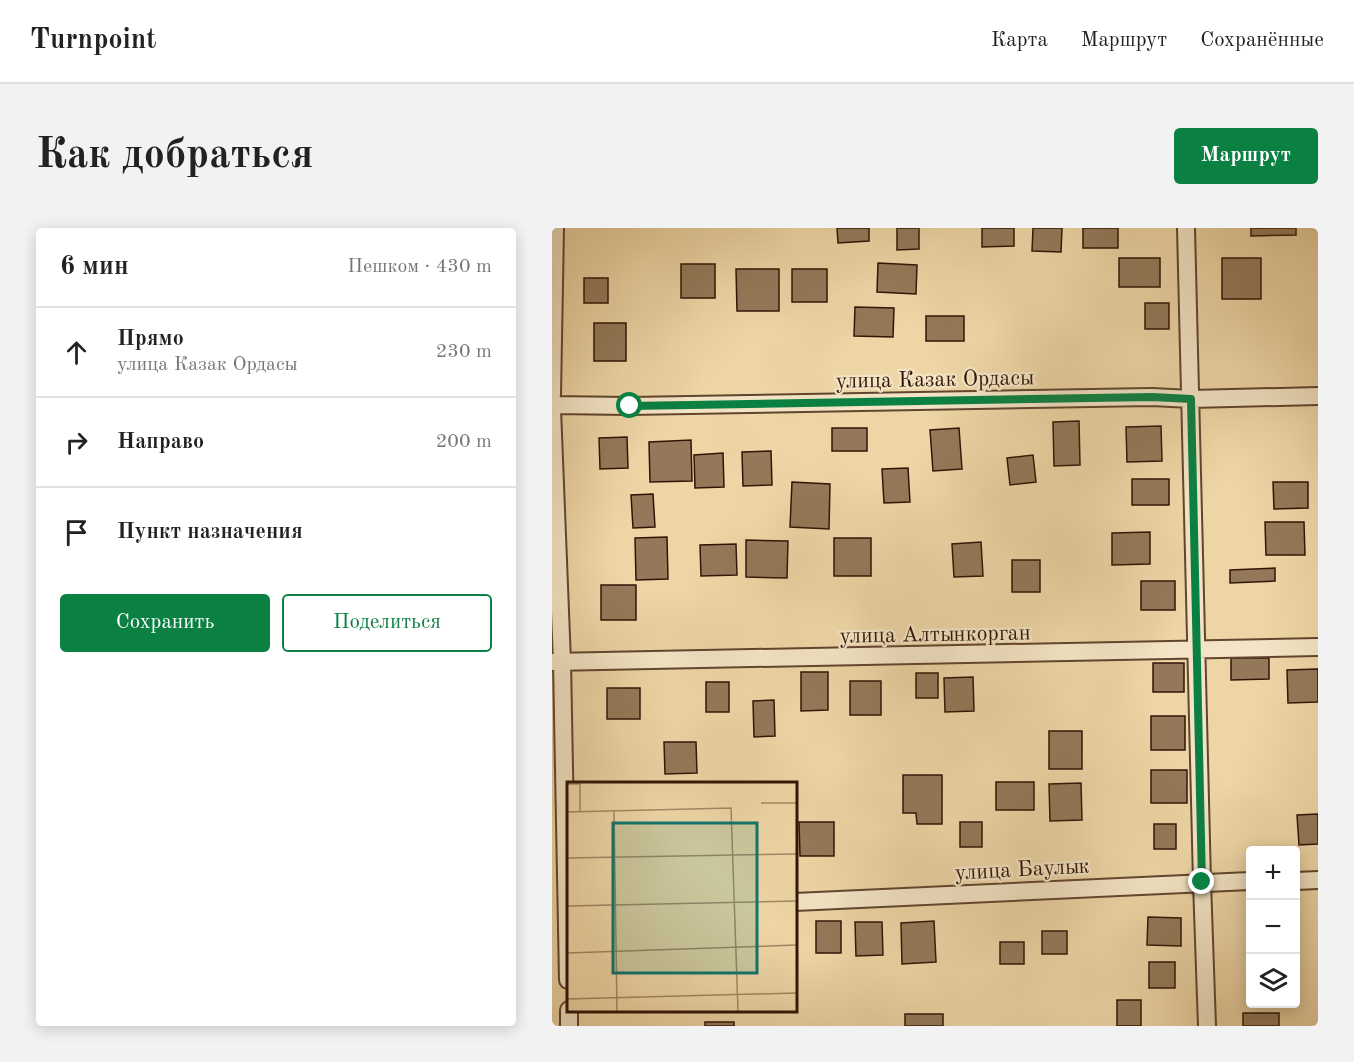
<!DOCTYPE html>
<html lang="ru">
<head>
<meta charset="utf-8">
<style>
	body { margin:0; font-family:"Old Standard TT",serif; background:#f2f2f2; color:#222 }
	.controls { position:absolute; right:18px; bottom:18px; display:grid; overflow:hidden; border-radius:6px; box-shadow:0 3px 15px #0003 }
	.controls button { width:54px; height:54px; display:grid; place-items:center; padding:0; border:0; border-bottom:2px solid #e0e0e0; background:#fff; color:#222; font:30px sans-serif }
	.stop { position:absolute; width:18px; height:18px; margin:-14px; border:4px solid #0b8043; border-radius:50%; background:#fff }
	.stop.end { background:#0b8043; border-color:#fff; box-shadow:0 2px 6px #0008 }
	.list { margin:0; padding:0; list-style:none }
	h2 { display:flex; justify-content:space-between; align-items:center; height:78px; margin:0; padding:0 24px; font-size:26px }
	h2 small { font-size:20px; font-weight:400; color:#767676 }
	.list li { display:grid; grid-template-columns:39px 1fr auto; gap:18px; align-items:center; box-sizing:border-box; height:90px; padding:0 24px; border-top:2px solid #e0e0e0 }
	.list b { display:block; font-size:22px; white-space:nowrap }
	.list p { margin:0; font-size:20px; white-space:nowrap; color:#767676 }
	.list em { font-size:20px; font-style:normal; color:#767676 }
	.actions { display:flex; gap:12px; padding:18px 24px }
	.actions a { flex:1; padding:14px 0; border:2px solid #0b8043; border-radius:6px; text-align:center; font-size:21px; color:#0b8043 }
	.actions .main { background:#0b8043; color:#fff }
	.icon { flex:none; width:33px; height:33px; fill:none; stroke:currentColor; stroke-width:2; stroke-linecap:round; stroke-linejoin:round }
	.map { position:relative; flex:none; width:766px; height:798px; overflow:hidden; border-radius:6px }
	header { display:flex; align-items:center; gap:36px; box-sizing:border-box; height:84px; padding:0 30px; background:#fff; border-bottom:2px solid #e0e0e0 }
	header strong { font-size:28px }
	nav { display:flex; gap:33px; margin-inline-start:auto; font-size:21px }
	.intro { display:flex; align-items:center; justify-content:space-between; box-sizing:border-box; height:144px; padding:0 36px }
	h1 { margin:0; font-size:42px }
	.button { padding:15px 27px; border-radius:6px; background:#0b8043; color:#fff; font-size:21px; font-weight:700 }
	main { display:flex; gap:36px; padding:0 36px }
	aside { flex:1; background:#fff; border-radius:6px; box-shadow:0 3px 15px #0003 }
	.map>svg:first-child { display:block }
</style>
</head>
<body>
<header>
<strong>Turnpoint</strong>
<nav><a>Карта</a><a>Маршрут</a><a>Сохранённые</a></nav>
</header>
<div class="intro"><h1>Как добраться</h1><a class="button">Маршрут</a></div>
<main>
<aside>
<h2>6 мин<small>Пешком · 430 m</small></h2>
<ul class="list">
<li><svg class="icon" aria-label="ahead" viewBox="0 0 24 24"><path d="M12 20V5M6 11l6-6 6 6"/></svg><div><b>Прямо</b><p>улица Казак Ордасы</p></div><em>230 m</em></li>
<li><svg class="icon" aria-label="right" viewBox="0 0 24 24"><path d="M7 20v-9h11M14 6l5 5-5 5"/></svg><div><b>Направо</b></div><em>200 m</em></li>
<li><svg class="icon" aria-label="arrive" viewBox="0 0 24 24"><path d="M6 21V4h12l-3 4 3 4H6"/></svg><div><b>Пункт назначения</b></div></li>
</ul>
<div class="actions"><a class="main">Сохранить</a><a>Поделиться</a></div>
</aside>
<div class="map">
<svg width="766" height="798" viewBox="0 0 766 798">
	<rect width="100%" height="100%" fill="#edd5a6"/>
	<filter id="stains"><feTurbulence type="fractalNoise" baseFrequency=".00333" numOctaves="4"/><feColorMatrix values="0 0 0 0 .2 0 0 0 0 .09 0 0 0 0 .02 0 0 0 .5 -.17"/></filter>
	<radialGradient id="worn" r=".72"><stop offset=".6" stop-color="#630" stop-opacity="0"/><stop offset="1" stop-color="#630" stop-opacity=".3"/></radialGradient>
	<path fill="#937959" stroke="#321506" stroke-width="1.5" d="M 285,0 L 317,0 L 317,13 L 286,15 Z
		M 345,0 L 367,0 L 367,21 L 345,22 Z
		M 430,0 L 462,0 L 462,18 L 430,19 Z
		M 481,0 L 510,0 L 509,24 L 480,23 Z
		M 531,0 L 566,0 L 566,20 L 531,20 Z
		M 699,0 L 744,0 L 744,7 L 699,8 Z
		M 567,30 L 608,30 L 608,59 L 567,59 Z
		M 670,30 L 709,30 L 709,71 L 670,71 Z
		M 326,35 L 365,37 L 364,66 L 325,64 Z
		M 129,36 L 163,36 L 163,70 L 129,70 Z
		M 184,41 L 227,41 L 227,83 L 185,83 Z
		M 240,41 L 275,41 L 275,74 L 240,74 Z
		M 32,50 L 56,50 L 56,75 L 32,75 Z
		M 593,75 L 617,75 L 617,101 L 593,101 Z
		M 303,79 L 342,80 L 341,109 L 302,108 Z
		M 374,88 L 412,88 L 412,113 L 374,113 Z
		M 42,95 L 74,95 L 74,133 L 42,133 Z
		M 527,193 L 528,237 L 502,238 L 501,194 Z
		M 609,198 L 610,233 L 575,234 L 574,199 Z
		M 280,200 L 315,200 L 315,223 L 280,223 Z
		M 407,200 L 410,241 L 381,243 L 378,202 Z
		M 75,209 L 76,240 L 48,241 L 47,210 Z
		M 139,212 L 140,253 L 98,254 L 97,214 Z
		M 219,223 L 220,257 L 191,258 L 190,224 Z
		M 171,225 L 172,259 L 143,260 L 142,227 Z
		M 481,227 L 484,254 L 458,257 L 455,230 Z
		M 356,240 L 358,274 L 332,275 L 330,241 Z
		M 580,251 L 617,251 L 617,277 L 580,277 Z
		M 240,254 L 278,256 L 277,301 L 238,299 Z
		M 721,254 L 756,254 L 756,280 L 722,281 Z
		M 101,266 L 103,299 L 81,300 L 79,267 Z
		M 713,294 L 752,294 L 753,327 L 714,327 Z
		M 598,304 L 598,336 L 560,337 L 560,305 Z
		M 115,309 L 116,351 L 84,352 L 83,310 Z
		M 282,310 L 319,310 L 319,348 L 282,348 Z
		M 194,312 L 236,313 L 235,350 L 194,349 Z
		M 429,314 L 431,348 L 402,349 L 400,316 Z
		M 184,316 L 185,347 L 149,348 L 148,317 Z
		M 460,332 L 488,332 L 488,364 L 460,364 Z
		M 723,340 L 723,353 L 678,355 L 678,342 Z
		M 589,353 L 623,353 L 623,382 L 589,382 Z
		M 49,357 L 84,357 L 84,392 L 49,392 Z
		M 679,430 L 717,430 L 717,451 L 679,452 Z
		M 601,435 L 632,435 L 632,464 L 601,464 Z
		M 766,441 L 766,474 L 736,475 L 735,442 Z
		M 249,444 L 276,444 L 276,482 L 249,483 Z
		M 364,445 L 386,445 L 386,470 L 364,470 Z
		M 421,449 L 422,483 L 393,484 L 392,450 Z
		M 298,453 L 329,453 L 329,487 L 298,487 Z
		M 154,454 L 177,454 L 177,484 L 154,484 Z
		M 55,460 L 88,460 L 88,491 L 55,491 Z
		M 222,472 L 223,508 L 202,509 L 201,473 Z
		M 599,488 L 633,488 L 633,522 L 599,522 Z
		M 497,503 L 530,503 L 530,541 L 497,541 Z
		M 112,514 L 144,514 L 145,545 L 113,546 Z
		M 599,542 L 635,542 L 635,575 L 599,575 Z
		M 351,547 L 390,547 L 390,596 L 365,596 L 364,585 L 351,585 Z
		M 444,554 L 482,554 L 482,582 L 444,582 Z
		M 529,555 L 530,592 L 498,593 L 497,556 Z
		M 766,586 L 766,616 L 747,617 L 745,587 Z
		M 247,594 L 282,594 L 282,628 L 248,628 Z
		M 408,594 L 430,594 L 430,619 L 408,619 Z
		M 602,596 L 624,596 L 624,621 L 602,621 Z
		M 596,689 L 629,690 L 629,718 L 595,717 Z
		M 264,693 L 289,693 L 289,725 L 264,725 Z
		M 382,693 L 384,734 L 350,736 L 349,695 Z
		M 303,694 L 330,694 L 331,727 L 304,728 Z
		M 490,703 L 515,703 L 515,726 L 490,726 Z
		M 448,714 L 472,714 L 472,736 L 448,736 Z
		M 597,734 L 623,734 L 623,760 L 597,760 Z
		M 565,772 L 589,772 L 589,798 L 565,798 Z
		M 691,785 L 727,785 L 727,798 L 691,798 Z
		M 353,786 L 391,786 L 391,798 L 353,798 Z
		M 153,794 L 182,794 L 182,798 L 153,798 Z"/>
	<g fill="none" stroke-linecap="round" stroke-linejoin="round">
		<g stroke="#61452e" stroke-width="20">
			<path id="minor" d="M 634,0 L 650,654 L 655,798
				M 0,167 L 3,0
				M 0,177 L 78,178 L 600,169 L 639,171 L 766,168
				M 0,181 L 10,434 L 16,752
				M 0,434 L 766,419
				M 744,653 L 766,652
				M 243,674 L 698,653
				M 17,782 L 17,798"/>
		</g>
		<use href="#minor" stroke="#f3e4c5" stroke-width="16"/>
	</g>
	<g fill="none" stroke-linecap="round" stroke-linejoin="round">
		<path stroke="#0b8043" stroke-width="8" d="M 78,178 L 600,169 L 639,171 L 650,654"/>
	</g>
	<g text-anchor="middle" stroke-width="4.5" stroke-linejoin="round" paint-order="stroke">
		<g font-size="22" fill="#321506" stroke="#f3e4c5">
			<text transform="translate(383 150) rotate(-1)" y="8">улица Казак Ордасы</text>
			<text transform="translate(383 405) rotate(-1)" y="8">улица Алтынкорган</text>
			<text transform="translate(470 640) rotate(-3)" y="8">улица Баулык</text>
		</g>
	</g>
	<g transform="translate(15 554)">
		<rect width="230" height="230" fill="#edd5a6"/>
		<path fill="none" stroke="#a28866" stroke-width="1.5" d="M 0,2 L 13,2 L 13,29M 194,21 L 230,21M 47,28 L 50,229M 0,30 L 164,26 L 171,229M 0,76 L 230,72M 0,124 L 230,119M 0,171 L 230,163M 0,217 L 230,211"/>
		<path fill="#0f766e" fill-opacity="0.15" stroke="#0f766e" stroke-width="3" d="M 46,41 L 190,41 L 190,191 L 46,191 Z"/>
		<rect width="230" height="230" fill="none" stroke="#321506" stroke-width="3"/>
	</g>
	<rect width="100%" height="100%" filter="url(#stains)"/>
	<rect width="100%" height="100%" fill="url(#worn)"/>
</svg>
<div class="controls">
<button>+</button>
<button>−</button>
<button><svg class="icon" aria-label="layers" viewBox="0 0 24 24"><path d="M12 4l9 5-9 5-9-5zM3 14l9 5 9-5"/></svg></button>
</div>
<div class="stop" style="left:78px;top:178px"></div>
<div class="stop end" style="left:650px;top:654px"></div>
</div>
</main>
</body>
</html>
